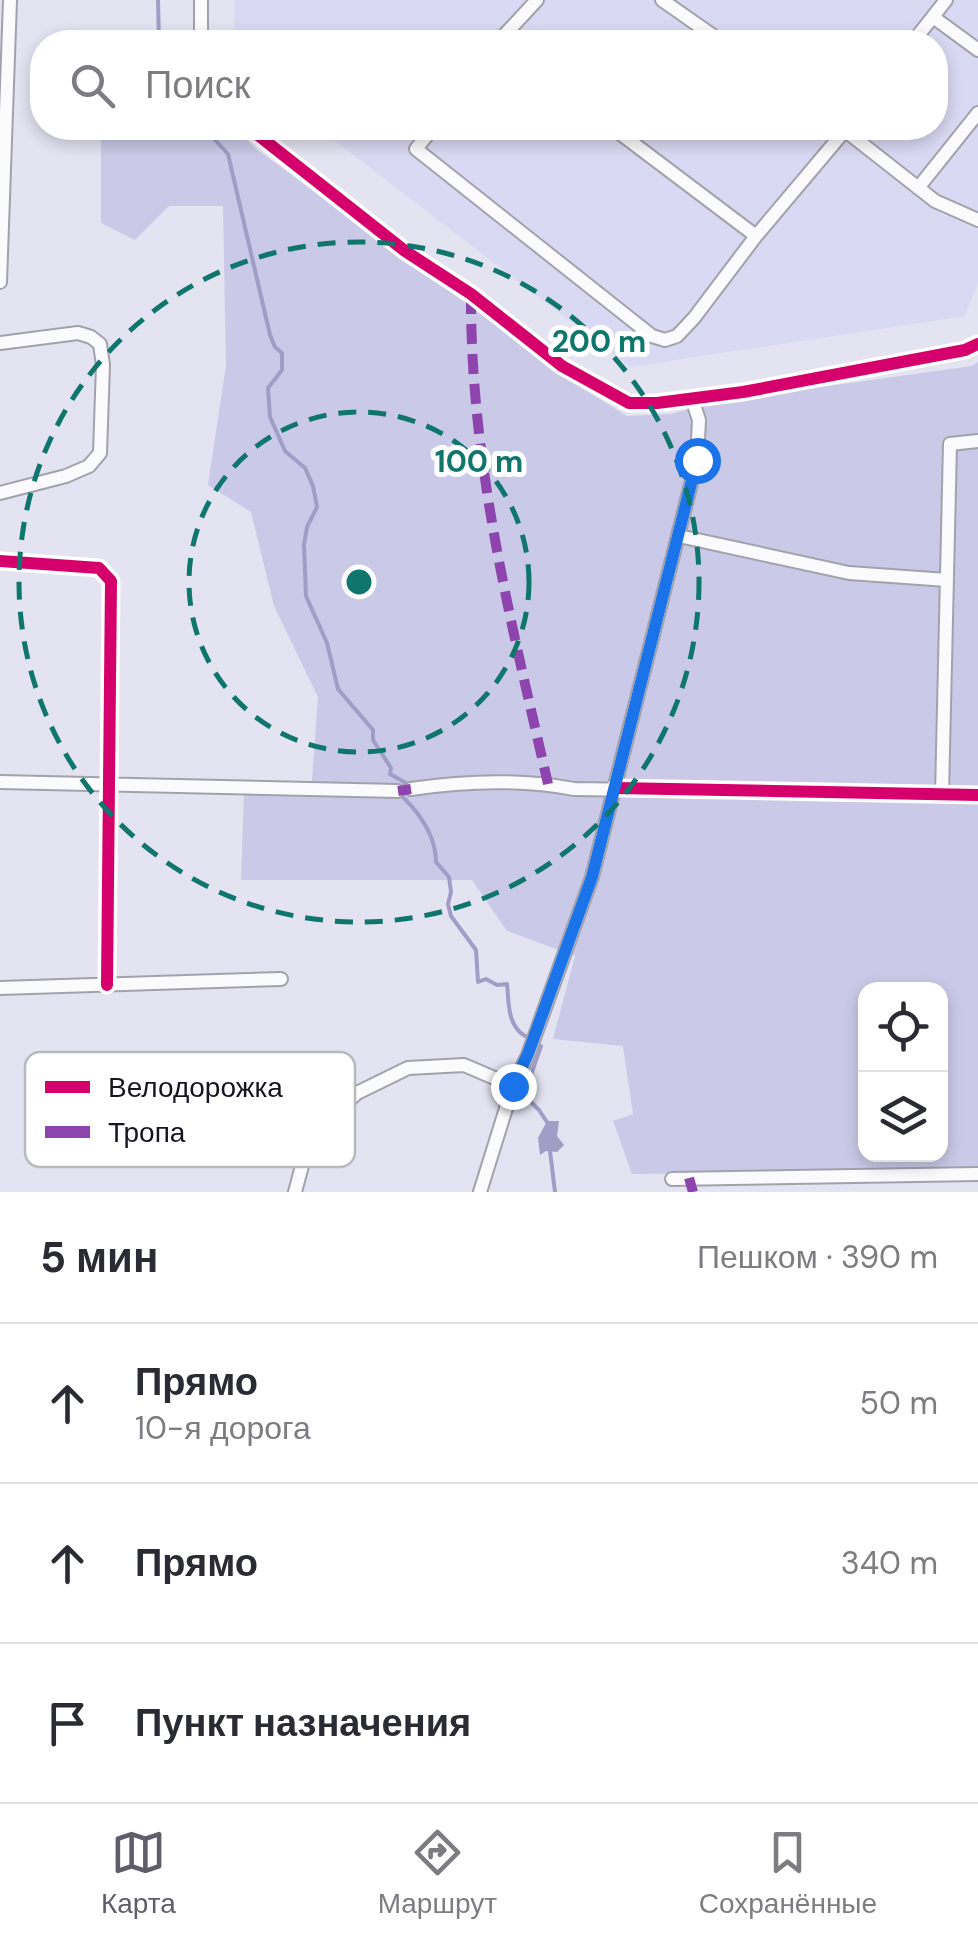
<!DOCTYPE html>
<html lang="ru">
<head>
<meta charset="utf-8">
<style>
	body { margin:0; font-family:"DM Sans",sans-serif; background:#f7f7f7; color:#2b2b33 }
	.controls { position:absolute; right:30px; bottom:30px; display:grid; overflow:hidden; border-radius:20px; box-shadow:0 5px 15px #0003 }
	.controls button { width:90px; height:90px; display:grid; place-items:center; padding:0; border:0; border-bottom:2px solid #e1e1e2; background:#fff; color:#2b2b33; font:50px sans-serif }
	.stop { position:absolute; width:30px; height:30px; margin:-22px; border:8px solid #1a73e8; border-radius:50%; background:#fff }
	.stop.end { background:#1a73e8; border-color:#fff; box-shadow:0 2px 10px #0008 }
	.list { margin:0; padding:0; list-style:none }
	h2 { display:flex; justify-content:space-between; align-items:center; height:130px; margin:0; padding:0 40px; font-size:42px }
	h2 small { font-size:32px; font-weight:400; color:#7c7c81 }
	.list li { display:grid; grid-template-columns:65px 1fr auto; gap:30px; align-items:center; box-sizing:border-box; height:160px; padding:0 40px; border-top:2px solid #e1e1e2 }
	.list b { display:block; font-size:38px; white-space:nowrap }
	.list p { margin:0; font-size:32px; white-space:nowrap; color:#7c7c81 }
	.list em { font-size:32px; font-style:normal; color:#7c7c81 }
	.icon { flex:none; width:55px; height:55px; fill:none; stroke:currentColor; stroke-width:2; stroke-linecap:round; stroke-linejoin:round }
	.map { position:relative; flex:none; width:978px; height:1192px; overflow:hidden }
	.search { position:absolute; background:#fff; box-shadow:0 5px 15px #0003; left:30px; right:30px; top:30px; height:110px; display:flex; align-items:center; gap:25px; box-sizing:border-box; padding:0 35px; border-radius:40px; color:#7c7c81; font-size:38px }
	.sheet { height:610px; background:#fff }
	nav { display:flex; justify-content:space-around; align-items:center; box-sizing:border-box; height:140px; border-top:2px solid #e1e1e2; background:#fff; font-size:28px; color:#7c7c81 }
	nav a { display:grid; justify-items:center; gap:5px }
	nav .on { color:#5e5d69 }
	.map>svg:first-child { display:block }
</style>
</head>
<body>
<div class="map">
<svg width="978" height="1192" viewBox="0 0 978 1192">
	<rect width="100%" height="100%" fill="#e4e3f2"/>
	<path fill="#dad9f3" d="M 234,0 L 978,0 L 978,283 L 965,316 L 630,367 L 318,128 L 936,128 L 936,42 L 235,42 Z"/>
	<path fill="#cac9e7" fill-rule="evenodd" d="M 101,128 L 235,128 L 255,148 L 574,383 L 627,416 L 671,414 L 714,402 L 972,366 L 978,362 L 978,1170 L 632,1174 L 613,1121 L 633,1114 L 623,1046 L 553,1039 L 575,956 L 507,931 L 472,880 L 241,880 L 244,794 L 311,794 L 318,697 L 274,606 L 251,512 L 208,485 L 226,365 L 223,206 L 169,206 L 135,240 L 101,223 ZM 866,989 L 940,989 L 940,1154 L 866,1154 Z"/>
	<path fill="#a09dc7" d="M 547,1121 L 559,1121 L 557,1136 L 564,1145 L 557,1152 L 546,1151 L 540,1155 L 538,1138 Z"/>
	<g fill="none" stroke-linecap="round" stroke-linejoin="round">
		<path stroke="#a09dc7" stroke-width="4" d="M 158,0 L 159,42
			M 204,128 L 228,154 L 270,335 L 275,347 L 282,353 L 282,370 L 268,388 L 270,417 L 285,451 L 305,468 L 313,486 L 317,507 L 307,527 L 304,545 L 306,596 L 327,643 L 338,689 L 373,730 L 373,740 L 391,768 L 390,774 L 406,783 L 405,785
			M 403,797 C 421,815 436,836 436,862 L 449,877 L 451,892 L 448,904 L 451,916 L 476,950 L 478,982 L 486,979 L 497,985 L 507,984 C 509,1003 507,1025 525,1036
			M 541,1046 L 532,1072 L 527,1098 L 539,1110 L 547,1122
			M 550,1151 L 555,1192"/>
		<g stroke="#a2a2ad" stroke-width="16">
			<path id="minor" d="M 201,0 L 201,42
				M 662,0 L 722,42
				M 933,17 L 978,50
				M 498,42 L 537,0
				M 913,42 L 946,0
				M 249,128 L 405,251 L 471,294 L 562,366 L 629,403 L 657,403 L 743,392 L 965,350 L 978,344
				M 433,128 L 416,149 L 652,336 L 665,340 L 677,336 L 694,318 L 756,236 L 847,128
				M 613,128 L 756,236
				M 842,128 L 935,201 L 978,220
				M 918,188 L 978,113
				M 0,282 L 10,0
				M 0,343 L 78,333 L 91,337 L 100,344 L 103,365 L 100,453 L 89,466 L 66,476 L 0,493
				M 679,536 L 849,573 L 947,580
				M 0,561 L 99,568 L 111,581 L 107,985
				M 0,782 L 398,791
				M 411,789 C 464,781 521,779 574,789 L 978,795
				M 942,795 L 950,444 L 978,441
				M 0,988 L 281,979
				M 672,1179 L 978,1174
				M 295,1192 L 310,1136 L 357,1093 L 408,1068 L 464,1065 L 513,1086
				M 480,1192 L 513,1086 L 528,1055 L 592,877 L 697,460 L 699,420 L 692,399"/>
		</g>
		<use href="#minor" stroke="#fbfbfd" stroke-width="12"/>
		<path stroke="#8e44ad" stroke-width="10" stroke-dasharray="20 10" stroke-linecap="butt" d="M 471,294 C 470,461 511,622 548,784
			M 398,791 L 411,789
			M 689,1178 L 693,1192"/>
		<g stroke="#fff" stroke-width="19">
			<path id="cycleway" d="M 249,128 L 405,251 L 471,294 L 562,366 L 629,403 L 657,403 L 743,392 L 965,350 L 978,344
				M 0,561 L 99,568 L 111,581 L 107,985
				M 616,788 L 978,795"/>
		</g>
		<use href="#cycleway" stroke="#d6006c" stroke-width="12"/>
	</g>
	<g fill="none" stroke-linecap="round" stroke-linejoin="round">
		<path stroke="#1a73e8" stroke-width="12" d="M 513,1086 L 528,1054 L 592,877 L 697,460"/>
	</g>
	<g fill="none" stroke="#0f766e" stroke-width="5" stroke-dasharray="18 12">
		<circle cx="359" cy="582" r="170"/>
		<circle cx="359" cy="582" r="340"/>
	</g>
	<rect x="25" y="1052" width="330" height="115" rx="15" fill="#fff" stroke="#b9b9bc" stroke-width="2.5"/>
	<rect x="45" y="1081" width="45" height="12" fill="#d6006c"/>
	<rect x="45" y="1126" width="45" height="12" fill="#8e44ad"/>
	<g font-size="28" fill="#16151f">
		<text x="108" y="1097">Велодорожка</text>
		<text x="108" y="1142">Тропа</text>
	</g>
	<circle cx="359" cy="582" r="15" fill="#0f766e" stroke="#fff" stroke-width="5"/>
	<g font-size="30" text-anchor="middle" font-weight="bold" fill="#0f766e" stroke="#fff" stroke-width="10" stroke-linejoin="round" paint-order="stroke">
		<text x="599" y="352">200 m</text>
		<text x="479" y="472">100 m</text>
	</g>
</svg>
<div class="controls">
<button><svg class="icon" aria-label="locate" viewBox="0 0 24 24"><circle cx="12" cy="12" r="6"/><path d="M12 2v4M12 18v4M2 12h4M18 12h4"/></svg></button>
<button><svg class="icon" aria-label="layers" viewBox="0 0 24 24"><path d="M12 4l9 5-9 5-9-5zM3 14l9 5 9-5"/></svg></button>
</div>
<div class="stop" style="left:697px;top:460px"></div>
<div class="stop end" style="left:513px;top:1086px"></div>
<div class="search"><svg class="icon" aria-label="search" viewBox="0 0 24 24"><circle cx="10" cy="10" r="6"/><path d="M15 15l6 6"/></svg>Поиск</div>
</div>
<section class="sheet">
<h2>5 мин<small>Пешком · 390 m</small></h2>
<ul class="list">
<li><svg class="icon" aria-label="ahead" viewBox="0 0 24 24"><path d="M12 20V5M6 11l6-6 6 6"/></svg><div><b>Прямо</b><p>10-я дорога</p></div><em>50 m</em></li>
<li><svg class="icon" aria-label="ahead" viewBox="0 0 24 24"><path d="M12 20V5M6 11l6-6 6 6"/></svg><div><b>Прямо</b></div><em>340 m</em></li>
<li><svg class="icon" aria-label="arrive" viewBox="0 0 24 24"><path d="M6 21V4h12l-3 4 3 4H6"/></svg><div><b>Пункт назначения</b></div></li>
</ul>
</section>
<nav>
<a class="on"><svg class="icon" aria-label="map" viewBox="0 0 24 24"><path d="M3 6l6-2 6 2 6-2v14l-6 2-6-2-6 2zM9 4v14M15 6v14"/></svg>Карта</a>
<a><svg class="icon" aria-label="directions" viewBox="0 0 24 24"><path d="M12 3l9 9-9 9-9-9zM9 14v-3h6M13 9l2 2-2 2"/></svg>Маршрут</a>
<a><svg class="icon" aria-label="saved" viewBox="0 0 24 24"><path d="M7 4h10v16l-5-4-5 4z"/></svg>Сохранённые</a>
</nav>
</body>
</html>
